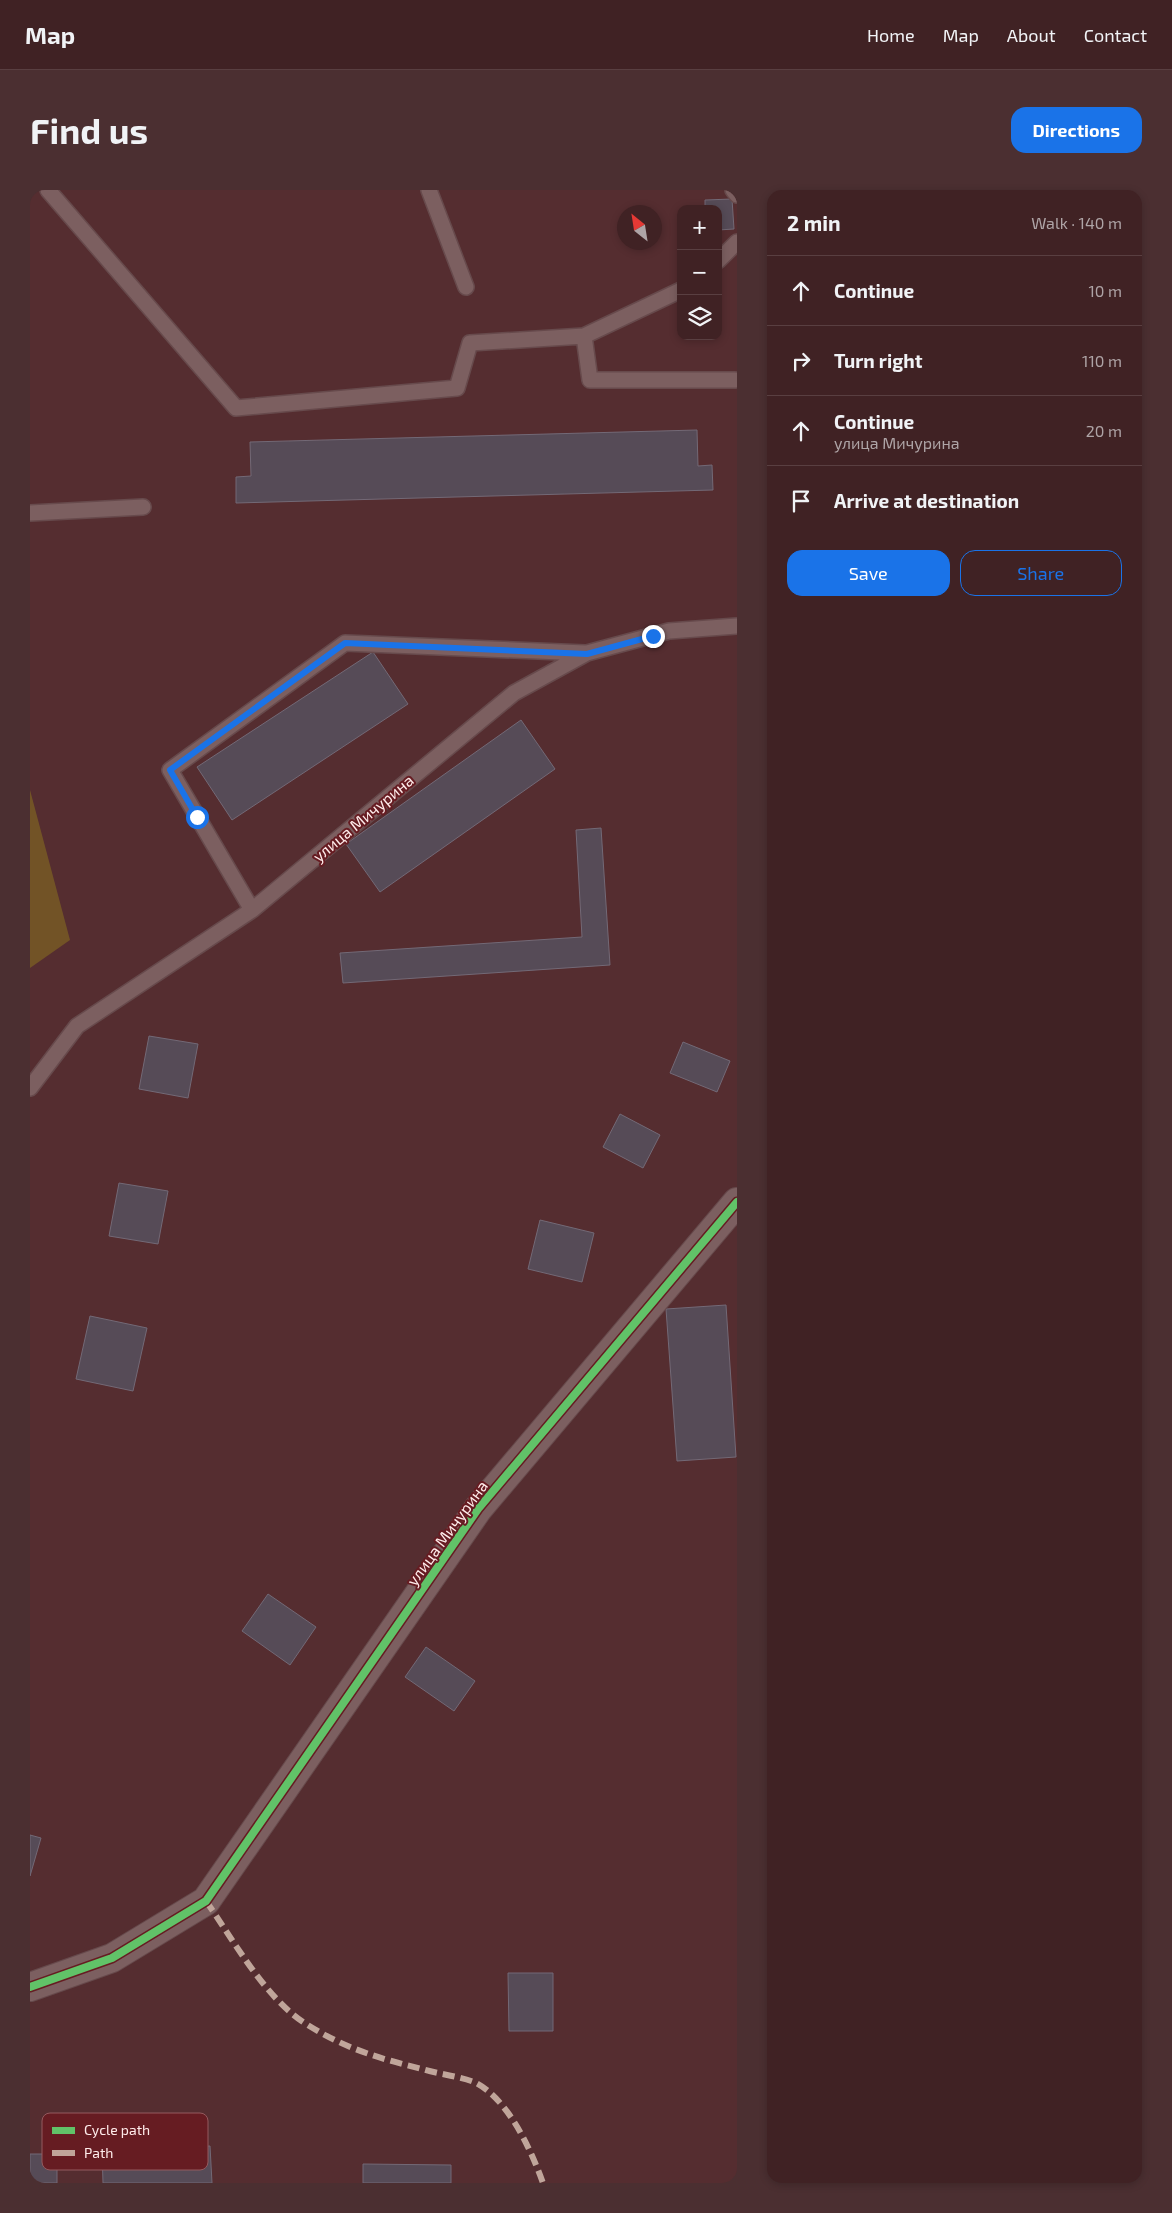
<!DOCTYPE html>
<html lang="en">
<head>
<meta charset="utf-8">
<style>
	body { margin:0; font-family:"Exo 2",sans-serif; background:#4b2f31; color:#f1f3f6 }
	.controls { position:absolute; right:15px; top:15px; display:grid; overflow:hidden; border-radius:10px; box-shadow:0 2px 8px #0003 }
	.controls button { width:45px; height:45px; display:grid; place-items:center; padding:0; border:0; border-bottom:1px solid #593f41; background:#402224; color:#f1f3f6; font:25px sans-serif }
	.compass { position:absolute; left:587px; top:15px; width:45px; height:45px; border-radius:50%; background:#402224; box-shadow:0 2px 8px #0003; rotate:330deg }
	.stop { position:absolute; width:15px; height:15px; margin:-11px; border:4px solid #1a73e8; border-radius:50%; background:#fff }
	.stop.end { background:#1a73e8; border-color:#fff; box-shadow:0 1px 5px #0008 }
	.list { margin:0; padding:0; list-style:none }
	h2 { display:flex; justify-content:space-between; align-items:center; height:65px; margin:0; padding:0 20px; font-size:21px }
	h2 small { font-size:16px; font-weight:400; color:#aea4a6 }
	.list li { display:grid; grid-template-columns:32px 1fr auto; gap:15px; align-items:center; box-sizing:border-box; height:70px; padding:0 20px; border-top:1px solid #593f41 }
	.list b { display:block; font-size:19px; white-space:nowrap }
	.list p { margin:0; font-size:16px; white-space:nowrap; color:#aea4a6 }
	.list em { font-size:16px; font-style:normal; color:#aea4a6 }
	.actions { display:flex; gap:10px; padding:15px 20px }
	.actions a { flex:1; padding:11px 0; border:1px solid #1a73e8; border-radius:15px; text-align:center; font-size:18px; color:#1a73e8 }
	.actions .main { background:#1a73e8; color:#fff }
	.icon { flex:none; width:28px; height:28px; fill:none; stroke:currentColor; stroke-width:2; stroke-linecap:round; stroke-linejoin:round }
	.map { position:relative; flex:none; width:707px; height:1993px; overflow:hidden; border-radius:15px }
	header { display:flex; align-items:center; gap:30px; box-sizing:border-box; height:70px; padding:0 25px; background:#402224; border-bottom:1px solid #593f41 }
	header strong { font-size:24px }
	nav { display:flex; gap:28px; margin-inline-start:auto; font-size:18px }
	.intro { display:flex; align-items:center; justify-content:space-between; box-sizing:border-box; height:120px; padding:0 30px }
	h1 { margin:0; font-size:35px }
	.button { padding:12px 22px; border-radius:15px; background:#1a73e8; color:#fff; font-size:18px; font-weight:700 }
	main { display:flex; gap:30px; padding:0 30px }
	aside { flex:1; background:#402224; border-radius:15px; box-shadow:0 2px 8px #0003 }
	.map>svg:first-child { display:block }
</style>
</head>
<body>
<header>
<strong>Map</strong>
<nav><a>Home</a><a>Map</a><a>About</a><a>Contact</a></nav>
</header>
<div class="intro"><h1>Find us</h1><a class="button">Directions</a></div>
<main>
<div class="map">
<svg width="707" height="1993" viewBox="0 0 707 1993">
	<rect width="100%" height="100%" fill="#552d30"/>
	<path fill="#725326" d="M 0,600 L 40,750 L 0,778 Z"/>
	<path fill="#564b57" stroke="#736976" d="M 702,9 L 704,39 L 688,40 L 688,19 L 675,19 L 675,10 Z
		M 667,240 L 668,276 L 682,275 L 683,300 L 206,313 L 206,287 L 221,286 L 220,252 Z
		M 343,462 L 378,514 L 202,630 L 167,577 Z
		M 491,530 L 525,579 L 350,702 L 316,654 Z
		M 571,638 L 580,775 L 313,793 L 310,763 L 552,747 L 546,640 Z
		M 119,846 L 168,854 L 158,908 L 109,899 Z
		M 653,852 L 700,871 L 687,902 L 640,883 Z
		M 590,924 L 630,945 L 613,978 L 573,957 Z
		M 89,993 L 138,1001 L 128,1054 L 79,1046 Z
		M 510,1030 L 564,1043 L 552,1092 L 498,1079 Z
		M 696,1115 L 706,1267 L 647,1271 L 636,1119 Z
		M 60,1126 L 117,1138 L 103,1201 L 46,1189 Z
		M 238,1404 L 286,1437 L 260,1475 L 212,1441 Z
		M 396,1457 L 445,1491 L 424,1521 L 375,1487 Z
		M 0,1645 L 11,1648 L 0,1686 Z
		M 478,1783 L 523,1783 L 523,1841 L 479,1841 Z
		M 180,1956 L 182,1993 L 73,1993 L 72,1961 Z
		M 0,1964 L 27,1964 L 27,1993 L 0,1993 Z
		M 333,1974 L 421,1975 L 421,1993 L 333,1993 Z"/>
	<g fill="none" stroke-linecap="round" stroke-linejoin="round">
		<g stroke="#674a4c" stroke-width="18">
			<path id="service" d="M 18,0 L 206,218 L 427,198 L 440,153 L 554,146 L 560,190 L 705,190
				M 399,0 L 436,97
				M 703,0 L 707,5
				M 688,71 L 707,52
				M 554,146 L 651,100
				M 0,323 L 113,317
				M 222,720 L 140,580 L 315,453 L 555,463
				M 0,898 L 47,836 L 222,720 L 484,503 L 557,463 L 639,441 L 707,436"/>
		</g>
		<g stroke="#674a4c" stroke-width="30">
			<path id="minor" d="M 0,1797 L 82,1768 L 176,1711 L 448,1319 L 707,1012"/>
		</g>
		<use href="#service" stroke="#7c5f60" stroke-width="15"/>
		<use href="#minor" stroke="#7c5f60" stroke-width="28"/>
		<path stroke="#c0a59a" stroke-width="6" stroke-dasharray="12 6" stroke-linecap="butt" d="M 176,1711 C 204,1751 235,1808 276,1834 C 316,1859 348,1868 392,1879 C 408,1884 428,1886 444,1892 C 478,1908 501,1960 513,1993"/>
		<g stroke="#661c22" stroke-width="11">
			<path id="cycleway" d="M 0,1797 L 82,1768 L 176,1711 L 448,1319 L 707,1012"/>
		</g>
		<use href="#cycleway" stroke="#61c268" stroke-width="8"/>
	</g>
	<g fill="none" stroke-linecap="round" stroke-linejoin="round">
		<path stroke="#1a73e8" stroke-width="6" d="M 167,627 L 140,580 L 315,453 L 557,464 L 623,446"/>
	</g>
	<g text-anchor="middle" stroke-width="4" stroke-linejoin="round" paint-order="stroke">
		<g font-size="16" fill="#ffeceb" stroke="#661c22">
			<text transform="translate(333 628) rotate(-40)" y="6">улица Мичурина</text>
			<text transform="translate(417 1343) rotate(-54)" y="6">улица Мичурина</text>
		</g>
	</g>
	<rect x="12" y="1923" width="166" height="57" rx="8" fill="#661c22" stroke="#945a5e" stroke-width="1"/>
	<rect x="22" y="1937" width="23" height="7" fill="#61c268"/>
	<rect x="22" y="1960" width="23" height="6" fill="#c0a59a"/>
	<g font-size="14" fill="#ffeceb">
		<text x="54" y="1945">Cycle path</text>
		<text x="54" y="1968">Path</text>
	</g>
</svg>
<div class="controls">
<button>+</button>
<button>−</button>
<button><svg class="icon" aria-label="layers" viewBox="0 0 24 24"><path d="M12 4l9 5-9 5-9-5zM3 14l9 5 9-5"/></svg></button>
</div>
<svg class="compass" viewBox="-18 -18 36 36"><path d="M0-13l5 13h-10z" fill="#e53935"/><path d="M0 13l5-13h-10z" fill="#aea4a6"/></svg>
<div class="stop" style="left:167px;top:627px"></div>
<div class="stop end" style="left:623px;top:446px"></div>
</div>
<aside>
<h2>2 min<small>Walk · 140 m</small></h2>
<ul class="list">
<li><svg class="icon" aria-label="ahead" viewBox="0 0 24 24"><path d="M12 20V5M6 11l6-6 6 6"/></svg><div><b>Continue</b></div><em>10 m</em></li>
<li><svg class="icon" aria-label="right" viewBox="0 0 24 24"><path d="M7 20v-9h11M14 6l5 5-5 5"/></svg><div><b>Turn right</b></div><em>110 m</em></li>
<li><svg class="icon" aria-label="ahead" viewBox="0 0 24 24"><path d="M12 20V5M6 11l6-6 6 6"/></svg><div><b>Continue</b><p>улица Мичурина</p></div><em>20 m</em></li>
<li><svg class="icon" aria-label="arrive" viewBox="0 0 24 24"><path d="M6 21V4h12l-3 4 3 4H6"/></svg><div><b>Arrive at destination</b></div></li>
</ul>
<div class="actions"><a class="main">Save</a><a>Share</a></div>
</aside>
</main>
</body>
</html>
